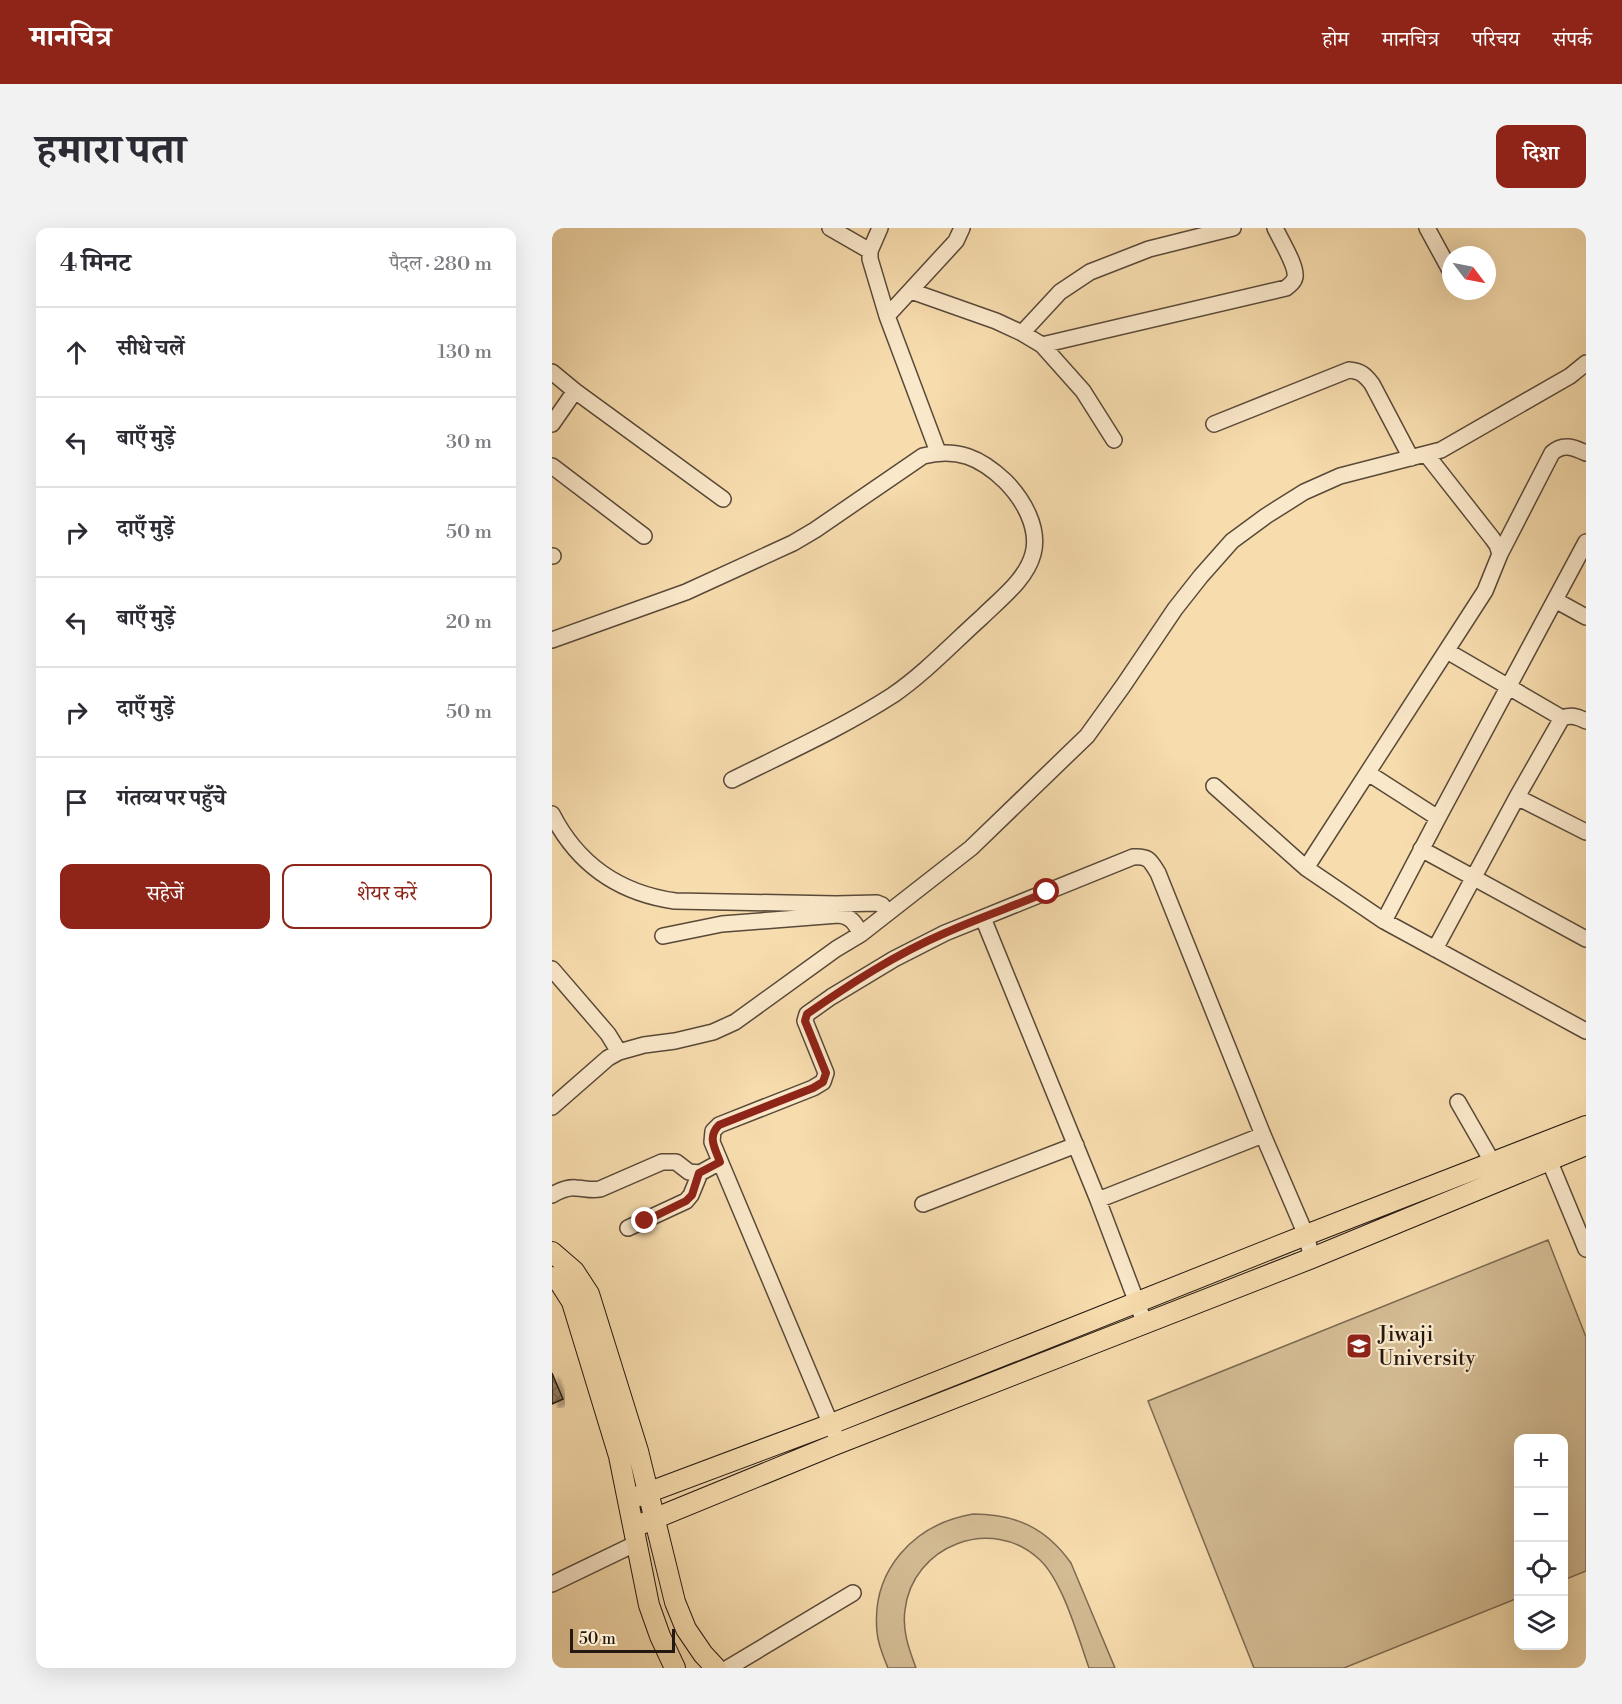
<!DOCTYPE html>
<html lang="hi">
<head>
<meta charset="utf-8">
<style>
	body { margin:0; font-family:"Libre Bodoni","Noto Serif Devanagari",serif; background:#f2f2f3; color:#2b2b33 }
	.controls { position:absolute; right:18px; bottom:18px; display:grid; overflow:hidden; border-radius:12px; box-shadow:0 6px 24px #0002 }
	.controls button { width:54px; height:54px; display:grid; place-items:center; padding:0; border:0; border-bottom:2px solid #e1e1e2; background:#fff; color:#2b2b33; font:30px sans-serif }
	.compass { position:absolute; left:890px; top:18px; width:54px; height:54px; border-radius:50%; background:#fff; box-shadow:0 6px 24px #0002; rotate:122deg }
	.scale { position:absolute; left:18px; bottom:15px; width:105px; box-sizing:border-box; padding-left:6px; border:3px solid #241812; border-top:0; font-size:16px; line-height:21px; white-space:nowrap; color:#241812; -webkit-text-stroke:4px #fae8ca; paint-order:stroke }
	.stop { position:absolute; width:18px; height:18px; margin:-14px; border:4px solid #8f2418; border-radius:50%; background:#fff }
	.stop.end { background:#8f2418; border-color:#fff; box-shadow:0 2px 6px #0008 }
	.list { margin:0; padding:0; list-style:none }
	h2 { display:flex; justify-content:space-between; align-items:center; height:78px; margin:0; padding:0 24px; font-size:26px }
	h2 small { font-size:20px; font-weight:400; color:#7c7c81 }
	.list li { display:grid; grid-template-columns:39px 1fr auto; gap:18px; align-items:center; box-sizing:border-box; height:90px; padding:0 24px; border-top:2px solid #e1e1e2 }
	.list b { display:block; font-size:22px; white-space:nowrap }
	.list em { font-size:20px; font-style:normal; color:#7c7c81 }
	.actions { display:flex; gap:12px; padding:18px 24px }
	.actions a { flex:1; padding:14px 0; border:2px solid #8f2418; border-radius:12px; text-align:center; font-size:21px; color:#8f2418 }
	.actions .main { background:#8f2418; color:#fff }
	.icon { flex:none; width:33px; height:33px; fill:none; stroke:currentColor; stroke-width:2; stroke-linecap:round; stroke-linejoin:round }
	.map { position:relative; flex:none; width:1034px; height:1440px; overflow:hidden; border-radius:12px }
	header { display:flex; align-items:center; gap:36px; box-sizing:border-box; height:84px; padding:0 30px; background:#8f2418; color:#fff }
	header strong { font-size:28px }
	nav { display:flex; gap:33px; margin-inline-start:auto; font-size:21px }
	.intro { display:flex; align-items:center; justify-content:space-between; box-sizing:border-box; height:144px; padding:0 36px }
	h1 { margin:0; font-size:42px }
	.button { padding:15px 27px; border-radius:12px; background:#8f2418; color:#fff; font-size:21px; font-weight:700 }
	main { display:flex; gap:36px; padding:0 36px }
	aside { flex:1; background:#fff; border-radius:12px; box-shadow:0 6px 24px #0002 }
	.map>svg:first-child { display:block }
</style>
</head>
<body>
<header>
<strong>मानचित्र</strong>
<nav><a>होम</a><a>मानचित्र</a><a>परिचय</a><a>संपर्क</a></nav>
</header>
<div class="intro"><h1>हमारा पता</h1><a class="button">दिशा</a></div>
<main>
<aside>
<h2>4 मिनट<small>पैदल · 280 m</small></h2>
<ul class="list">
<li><svg class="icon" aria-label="ahead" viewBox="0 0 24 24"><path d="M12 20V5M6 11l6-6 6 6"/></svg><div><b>सीधे चलें</b></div><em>130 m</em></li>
<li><svg class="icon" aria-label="left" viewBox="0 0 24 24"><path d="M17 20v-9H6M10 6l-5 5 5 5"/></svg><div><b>बाएँ मुड़ें</b></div><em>30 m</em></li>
<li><svg class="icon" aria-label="right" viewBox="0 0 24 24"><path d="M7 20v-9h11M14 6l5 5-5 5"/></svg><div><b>दाएँ मुड़ें</b></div><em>50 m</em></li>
<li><svg class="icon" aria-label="left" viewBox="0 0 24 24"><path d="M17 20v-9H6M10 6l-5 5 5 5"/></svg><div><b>बाएँ मुड़ें</b></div><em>20 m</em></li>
<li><svg class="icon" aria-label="right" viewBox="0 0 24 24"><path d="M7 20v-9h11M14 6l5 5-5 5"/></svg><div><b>दाएँ मुड़ें</b></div><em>50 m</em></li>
<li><svg class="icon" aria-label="arrive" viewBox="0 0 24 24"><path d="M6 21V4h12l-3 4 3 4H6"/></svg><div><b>गंतव्य पर पहुँचे</b></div></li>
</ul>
<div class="actions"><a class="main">सहेजें</a><a>शेयर करें</a></div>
</aside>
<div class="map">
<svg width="1034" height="1440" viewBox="0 0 1034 1440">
	<defs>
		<pattern id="building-cross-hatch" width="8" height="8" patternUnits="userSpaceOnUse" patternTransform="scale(1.5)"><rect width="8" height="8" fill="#927e63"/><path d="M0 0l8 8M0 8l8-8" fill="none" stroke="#776650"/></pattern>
		<filter id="shadow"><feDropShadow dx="6" dy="4" stdDeviation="1.5" flood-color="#0004"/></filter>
	</defs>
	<rect width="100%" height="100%" fill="#f7dcad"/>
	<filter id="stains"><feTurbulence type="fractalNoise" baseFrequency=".00333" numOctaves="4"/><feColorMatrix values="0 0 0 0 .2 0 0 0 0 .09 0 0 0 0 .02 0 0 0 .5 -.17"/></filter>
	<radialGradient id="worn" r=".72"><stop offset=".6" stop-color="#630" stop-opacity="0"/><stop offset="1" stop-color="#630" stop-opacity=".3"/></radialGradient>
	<path fill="#d3bb93" stroke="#7c6a52" stroke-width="1.5" d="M 996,1012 L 1034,1109 L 1034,1343 L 1012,1352 L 1011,1210 L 966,1210 L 966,1370 L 792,1440 L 702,1440 L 596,1173 Z
		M 421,1286 C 464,1286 494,1300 519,1335 L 563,1440 L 537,1440 C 526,1409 511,1354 488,1332 C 440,1286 360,1318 353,1382 C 350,1403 357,1421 364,1440 L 336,1440 C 331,1428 326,1417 325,1404 C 319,1342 362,1296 421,1286 Z"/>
	<path fill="url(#building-cross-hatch)" stroke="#241812" stroke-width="1.5" filter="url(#shadow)" d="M 0,1145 L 11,1171 L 0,1176 Z"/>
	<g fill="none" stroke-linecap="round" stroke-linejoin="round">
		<g stroke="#594939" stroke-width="18">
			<path id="minor" d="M 278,0 L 318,23
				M 328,0 L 318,23 L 318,31 L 335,88
				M 875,0 L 899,44
				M 359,63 L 444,93 L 470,105 L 490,117 L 531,163 L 562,212
				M 470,105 L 508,64 L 538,44 L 597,21 L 681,0
				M 490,117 L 734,60 C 738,57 742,54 743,49 C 745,38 728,11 723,0
				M 0,144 L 23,163 L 171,271
				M 0,196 L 23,163
				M 662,196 L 797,142 C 809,143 813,147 820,156 L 859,230
				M 386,224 L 335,88 L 404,13 L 410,0
				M 0,238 L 92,308
				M 1034,314 L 886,590 L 832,693 L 1034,803
				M 948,326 L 1000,225 C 1011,215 1021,219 1034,225
				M 0,328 L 1,328
				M 1003,372 L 1034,389
				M 0,412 L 134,364 L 241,315 L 263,302 L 371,228 C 405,219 429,230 453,253 C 471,271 488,300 481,326 C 474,352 448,371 430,389 C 401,415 373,445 341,467 C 290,500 234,525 180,552
				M 895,423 L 1010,490
				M 816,545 L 886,590
				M 662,558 L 754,640 L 832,693
				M 965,569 L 1034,604
				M 0,586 C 26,637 67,665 123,673 L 284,676 L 325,675 L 330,677 L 335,685
				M 869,621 L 1034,711
				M 754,640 L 933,363 L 948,326 L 945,317 L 940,310 L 874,226
				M 431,690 L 546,972 L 593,1096
				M 111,708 L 170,696 L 286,687 C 299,688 303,695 309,706
				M 883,721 L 965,569 L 1010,490 C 1019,487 1025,488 1034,493
				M 0,741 L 56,806 L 67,824
				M 906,874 L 945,942
				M 0,879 L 56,830 L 67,824 L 92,817 L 123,813 L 161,804 L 183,794 L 284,721 L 309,706 L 419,620 L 535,508 L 571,458 L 623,381 L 649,348 L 680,313 L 714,288 L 752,264 L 788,248 L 889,222 L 1018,148 L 1034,135
				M 997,932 L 1034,1021
				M 0,967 C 7,963 15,959 24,960 C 32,960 39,963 48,961 L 110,934 L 124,934 L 137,944 L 148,945 L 168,934
				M 546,972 L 711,907
				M 371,976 L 524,917
				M 76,1000 L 134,973 L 139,967 L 148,945
				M 282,1204 L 160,914 L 161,903 L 167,897 L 261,860 L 271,854 L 274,845 L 253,793 L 255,786 L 279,769 L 342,731 L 393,705 L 581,629 C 597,628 598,632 606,645 L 711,907 L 754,1007 L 760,1030
				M 0,1356 L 85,1315
				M 176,1440 L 301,1365"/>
		</g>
		<g stroke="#241812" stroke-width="22">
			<path id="major" d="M 0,1024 L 22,1043 L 37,1066 L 86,1223 L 123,1374 L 134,1401 L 151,1426 L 164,1440
				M 0,1049 L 8,1055 L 20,1074 L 67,1228 L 97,1377 L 108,1408 L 123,1440
				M 76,1272 L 279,1196 L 754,1007 L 1034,898
				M 82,1299 L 282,1217 L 760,1030 L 1034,917"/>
		</g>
		<use href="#minor" stroke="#fae8ca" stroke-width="15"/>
		<use href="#major" stroke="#f7dcad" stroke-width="20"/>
	</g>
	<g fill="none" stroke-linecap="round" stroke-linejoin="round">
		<path stroke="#8f2418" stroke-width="8" d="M 93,993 L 134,973 L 140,967 L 147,945 L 168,934 C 163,920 155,909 167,897 L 261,860 L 271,854 L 274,845 L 253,793 L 255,786 C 298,756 344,726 393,705 C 426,690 462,678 495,664"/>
	</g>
	<defs>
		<g id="university-square" transform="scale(1.35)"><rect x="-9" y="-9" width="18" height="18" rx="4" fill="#8f2418" stroke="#fae8ca"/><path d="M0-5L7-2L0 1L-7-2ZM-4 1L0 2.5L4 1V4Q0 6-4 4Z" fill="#fff"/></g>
	</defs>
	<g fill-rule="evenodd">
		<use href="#university-square" x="807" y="1118"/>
	</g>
	<g text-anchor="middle" stroke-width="4.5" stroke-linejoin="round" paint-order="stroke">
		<g font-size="21" fill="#241812" stroke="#fae8ca" text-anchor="start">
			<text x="826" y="1113">Jiwaji<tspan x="826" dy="24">University</tspan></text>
		</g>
	</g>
	<rect width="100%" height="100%" filter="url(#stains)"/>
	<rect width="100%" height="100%" fill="url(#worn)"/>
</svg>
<div class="controls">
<button>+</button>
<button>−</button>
<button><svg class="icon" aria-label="locate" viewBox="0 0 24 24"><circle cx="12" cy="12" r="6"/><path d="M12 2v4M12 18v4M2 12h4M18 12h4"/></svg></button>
<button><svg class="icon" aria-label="layers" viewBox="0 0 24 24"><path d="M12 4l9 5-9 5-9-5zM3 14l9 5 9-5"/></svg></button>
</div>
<svg class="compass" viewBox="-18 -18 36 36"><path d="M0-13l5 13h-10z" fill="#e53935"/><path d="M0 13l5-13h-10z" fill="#7c7c81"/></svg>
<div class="scale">50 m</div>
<div class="stop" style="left:495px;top:664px"></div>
<div class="stop end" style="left:93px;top:993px"></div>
</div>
</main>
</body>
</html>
